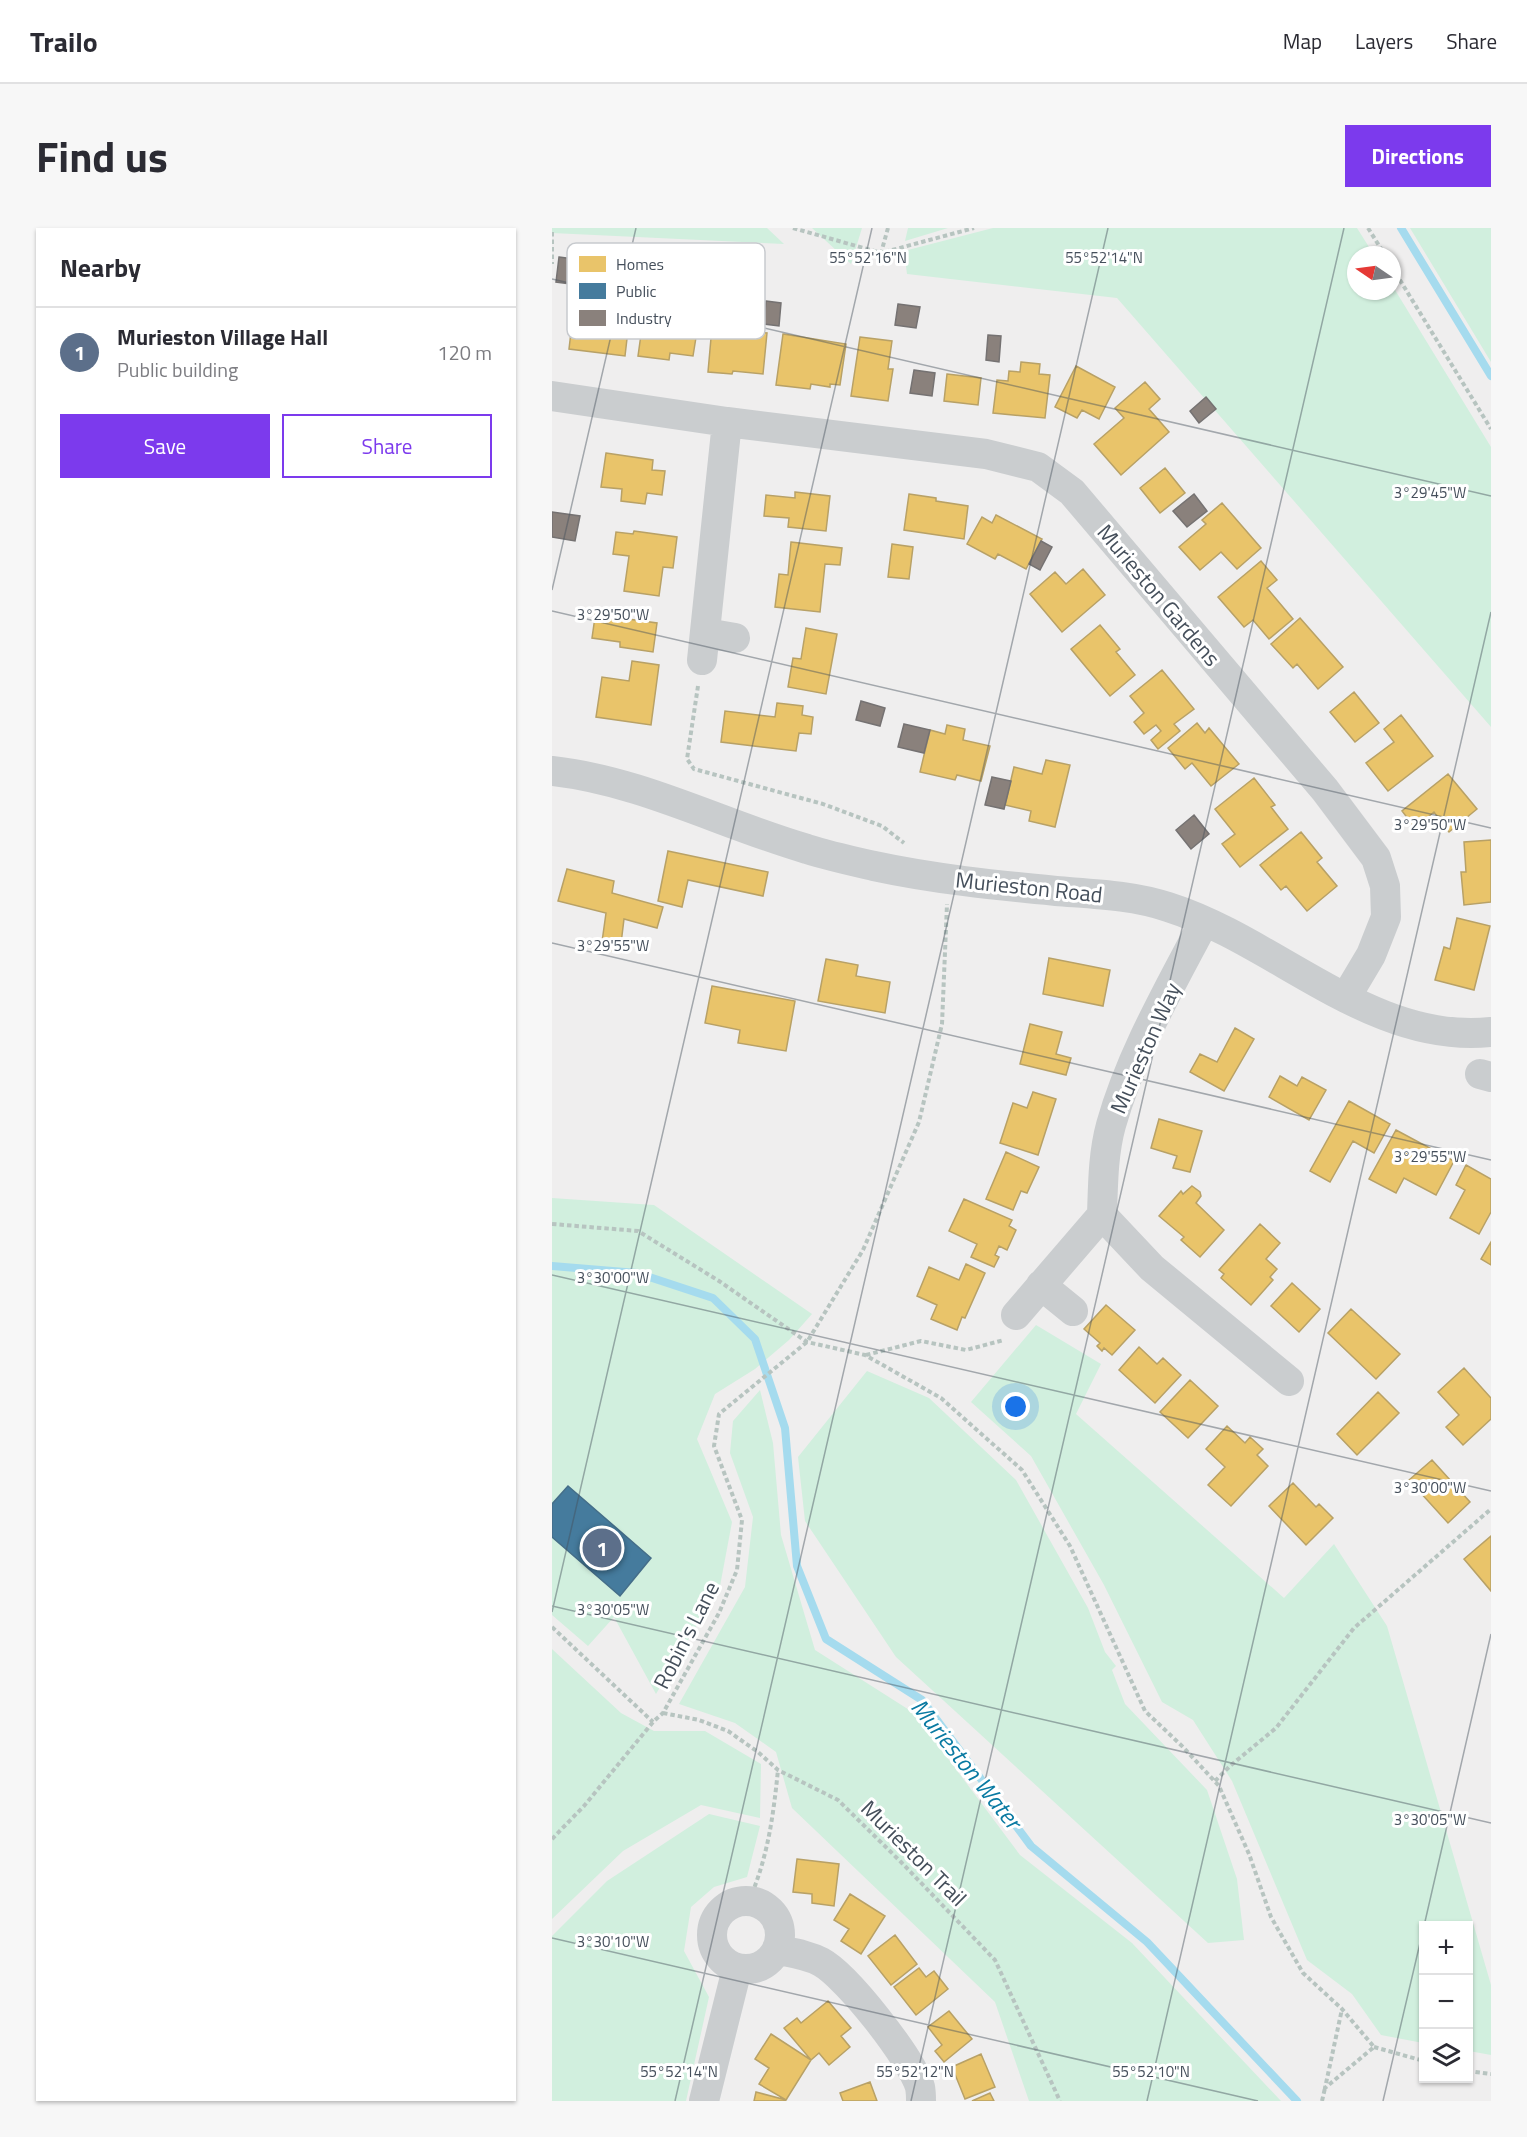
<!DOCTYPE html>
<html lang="en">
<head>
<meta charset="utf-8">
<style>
	body { margin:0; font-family:"Titillium Web",sans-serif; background:#f7f7f7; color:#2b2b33 }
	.controls { position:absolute; right:18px; bottom:18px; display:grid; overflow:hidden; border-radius:0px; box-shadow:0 2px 4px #0004 }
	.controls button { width:54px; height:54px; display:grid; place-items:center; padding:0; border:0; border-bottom:2px solid #e1e1e2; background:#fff; color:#2b2b33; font:30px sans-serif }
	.compass { position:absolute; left:795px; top:18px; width:54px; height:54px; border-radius:50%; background:#fff; box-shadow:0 2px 4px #0004; rotate:283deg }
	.you { position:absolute; left:464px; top:1179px; width:21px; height:21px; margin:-15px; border:4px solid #fff; border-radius:50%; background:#1a73e8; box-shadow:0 0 0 9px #1a73e833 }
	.badge { display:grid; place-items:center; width:39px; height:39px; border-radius:50%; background:#7c3aed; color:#fff; font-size:20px; font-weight:700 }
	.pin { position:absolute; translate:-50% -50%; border:3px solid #fff; box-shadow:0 2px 6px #0006 }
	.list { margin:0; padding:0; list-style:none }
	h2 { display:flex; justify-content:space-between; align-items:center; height:78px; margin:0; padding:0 24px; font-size:26px }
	h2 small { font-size:20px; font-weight:400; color:#7c7c81 }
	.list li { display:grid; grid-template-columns:39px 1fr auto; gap:18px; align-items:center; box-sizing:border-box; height:90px; padding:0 24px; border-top:2px solid #e1e1e2 }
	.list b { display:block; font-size:22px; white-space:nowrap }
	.list p { margin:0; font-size:20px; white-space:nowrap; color:#7c7c81 }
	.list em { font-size:20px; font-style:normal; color:#7c7c81 }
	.actions { display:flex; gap:12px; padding:18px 24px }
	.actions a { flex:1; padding:14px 0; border:2px solid #7c3aed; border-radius:0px; text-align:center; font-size:21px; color:#7c3aed }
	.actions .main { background:#7c3aed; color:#fff }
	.icon { flex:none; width:33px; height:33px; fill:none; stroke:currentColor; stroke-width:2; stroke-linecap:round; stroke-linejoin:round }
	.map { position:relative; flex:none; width:939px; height:1873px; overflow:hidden; border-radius:0px }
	header { display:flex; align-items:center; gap:36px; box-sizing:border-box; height:84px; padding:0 30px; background:#fff; border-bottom:2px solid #e1e1e2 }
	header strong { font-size:28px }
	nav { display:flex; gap:33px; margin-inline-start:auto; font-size:21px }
	.intro { display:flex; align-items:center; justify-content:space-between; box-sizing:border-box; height:144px; padding:0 36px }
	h1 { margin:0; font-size:42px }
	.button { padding:15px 27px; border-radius:0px; background:#7c3aed; color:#fff; font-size:21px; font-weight:700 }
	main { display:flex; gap:36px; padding:0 36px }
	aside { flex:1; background:#fff; border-radius:0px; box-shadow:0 2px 4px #0004 }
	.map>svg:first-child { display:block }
</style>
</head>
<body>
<header>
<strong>Trailo</strong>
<nav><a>Map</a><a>Layers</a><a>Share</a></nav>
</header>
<div class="intro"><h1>Find us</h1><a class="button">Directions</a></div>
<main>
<aside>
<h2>Nearby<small></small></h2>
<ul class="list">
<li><span class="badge" style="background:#5c6f8a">1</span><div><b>Murieston Village Hall</b><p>Public building</p></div><em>120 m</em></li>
</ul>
<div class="actions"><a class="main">Save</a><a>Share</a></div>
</aside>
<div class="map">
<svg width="939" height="1873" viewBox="0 0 939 1873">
	<rect width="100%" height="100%" fill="#efeeee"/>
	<path fill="#d1efde" d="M 0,0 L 215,0 L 232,16 L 0,5 Z
		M 260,0 L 310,0 L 299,36 Z
		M 356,0 L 396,0 L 353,13 Z
		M 441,0 L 805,0 L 822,27 L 804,27 L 804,63 L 840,63 L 840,57 L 939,219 L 939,499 L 565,70 L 355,46 L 352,23 Z
		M 858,0 L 939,0 L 939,134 Z
		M 0,970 L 102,977 L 260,1086 L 237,1112 L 203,1141 L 163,1166 L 145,1211 L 180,1294 L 168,1358 L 104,1466 L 62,1389 L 36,1418 L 0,1387 Z
		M 484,1097 L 549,1136 L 524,1186 L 732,1370 L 782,1316 L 835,1398 L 939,1757 L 939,1827 L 917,1823 L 916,1698 L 872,1698 L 871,1815 L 829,1807 L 800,1766 L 755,1732 L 680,1553 L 641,1492 L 610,1474 L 552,1357 L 479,1228 L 419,1174 Z
		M 315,1143 L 377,1170 L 464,1252 L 536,1380 L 553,1424 L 564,1438 L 560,1442 L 573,1476 L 655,1562 L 685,1651 L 692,1712 L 656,1715 L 344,1429 L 253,1293 L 246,1229 Z
		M 208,1162 L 221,1215 L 229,1307 L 263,1422 L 362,1485 L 468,1627 L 580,1715 L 729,1873 L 477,1873 L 443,1774 L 240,1580 L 224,1524 L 183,1495 L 127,1476 L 193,1359 L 201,1289 L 178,1225 L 181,1193 Z
		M 0,1421 L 69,1485 L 102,1503 L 153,1503 L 209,1536 L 208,1590 L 149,1577 L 71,1623 L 0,1691 Z
		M 157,1586 L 208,1598 L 195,1649 L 162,1659 L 139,1679 L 132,1723 L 157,1769 L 134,1873 L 0,1873 L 0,1708 L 55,1653 Z"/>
	<path fill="#e9c46a" stroke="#b8a166" stroke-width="1.5" d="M 24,62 L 74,69 L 70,91 L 51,89 L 50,98 L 76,102 L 73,128 L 17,121 Z
		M 93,78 L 123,82 L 121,94 L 146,97 L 141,128 L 118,125 L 117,132 L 86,128 Z
		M 165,89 L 182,91 L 181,101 L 215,105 L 211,146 L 181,143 L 180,146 L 156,144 L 160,99 L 164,99 Z
		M 231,106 L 294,116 L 288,157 L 278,156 L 278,159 L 259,156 L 258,161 L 224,157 Z
		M 308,109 L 340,113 L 336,141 L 341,141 L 336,173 L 299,168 Z
		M 469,134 L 488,136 L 487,146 L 498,147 L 493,190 L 441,185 L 445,152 L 456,153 L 457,143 L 468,144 Z
		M 524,138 L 563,159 L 547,191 L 530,182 L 525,190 L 503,179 Z
		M 395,146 L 429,150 L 426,177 L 392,173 Z
		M 593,154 L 608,171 L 597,181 L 617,204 L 569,247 L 542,216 L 572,190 L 563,180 Z
		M 54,225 L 101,232 L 100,242 L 113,243 L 110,267 L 95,265 L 93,276 L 69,273 L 70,261 L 49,259 Z
		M 613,240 L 633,265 L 608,285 L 588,260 Z
		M 243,264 L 278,268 L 274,303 L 236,299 L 237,290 L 212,288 L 214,267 L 243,270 Z
		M 357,266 L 384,270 L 384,273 L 416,278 L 412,311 L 352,302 Z
		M 670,275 L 709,320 L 685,341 L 669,324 L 648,342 L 627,319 L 654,296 L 650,292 Z
		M 444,287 L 490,311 L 474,341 L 446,326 L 443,331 L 415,316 L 430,289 L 440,295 Z
		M 82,303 L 125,309 L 121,340 L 111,339 L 107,368 L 72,363 L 77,328 L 61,326 L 64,304 L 81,306 Z
		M 239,314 L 290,320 L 288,337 L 273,336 L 268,384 L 223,379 L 227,346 L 236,347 Z
		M 340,316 L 361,319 L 357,351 L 336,349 Z
		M 709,333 L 725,352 L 715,360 L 741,391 L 717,411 L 701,392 L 692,399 L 666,369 Z
		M 531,341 L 553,367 L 510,404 L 478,366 L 503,344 L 514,356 Z
		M 44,382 L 76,386 L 76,391 L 105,395 L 101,424 L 68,419 L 68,414 L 40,410 Z
		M 748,390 L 791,439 L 766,461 L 745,436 L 741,440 L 719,416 Z
		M 548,397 L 568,421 L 564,424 L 583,447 L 558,468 L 519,421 Z
		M 254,400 L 285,406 L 274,466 L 236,459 L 241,430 L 249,431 Z
		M 80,433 L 107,437 L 99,497 L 44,489 L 50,449 L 77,453 Z
		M 610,442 L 642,481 L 622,496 L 628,503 L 606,521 L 599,512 L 609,503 L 604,497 L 592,506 L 582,494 L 592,485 L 578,468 Z
		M 802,464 L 827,495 L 803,514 L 778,484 Z
		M 225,475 L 251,478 L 250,487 L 261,489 L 259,506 L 247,505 L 244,523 L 169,514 L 173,483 L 223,489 Z
		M 849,487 L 881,528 L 836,563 L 814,535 L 842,514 L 832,501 Z
		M 645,495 L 653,505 L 657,500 L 687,536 L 659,558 L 640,535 L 633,541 L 616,520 Z
		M 395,497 L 413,501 L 411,512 L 438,518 L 429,553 L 405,547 L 403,552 L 368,544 L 378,502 L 393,506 Z
		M 494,532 L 518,537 L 503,599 L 477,593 L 479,583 L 453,577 L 462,539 L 490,546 Z
		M 896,546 L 925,581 L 897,604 L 882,584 L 863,600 L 850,583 Z
		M 702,550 L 723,577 L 719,579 L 736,601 L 688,639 L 670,616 L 683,606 L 663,581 Z
		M 749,604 L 770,630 L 765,634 L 785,658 L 755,683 L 734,658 L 729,662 L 708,637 Z
		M 939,612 L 939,674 L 912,677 L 909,644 L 914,644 L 912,614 Z
		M 116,623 L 216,644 L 211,668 L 136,652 L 130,679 L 106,673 Z
		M 15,641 L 62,653 L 60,665 L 111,679 L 105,700 L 72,691 L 68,724 L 49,721 L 54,685 L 6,673 Z
		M 905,690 L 938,698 L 922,762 L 883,752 L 892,719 L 898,721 Z
		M 497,730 L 558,742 L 551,778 L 491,766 Z
		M 274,731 L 306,737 L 304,748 L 338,754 L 333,785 L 266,773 Z
		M 160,758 L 243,773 L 234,823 L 186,815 L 188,802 L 153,795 Z
		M 478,796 L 510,804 L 504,826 L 519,830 L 514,847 L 468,836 Z
		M 683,800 L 702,811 L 672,863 L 638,844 L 648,826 L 665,834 Z
		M 728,848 L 745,858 L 750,849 L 774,862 L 757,892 L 717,869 Z
		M 481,864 L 504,871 L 486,927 L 448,915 L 461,875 L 475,880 Z
		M 797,873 L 838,896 L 822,925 L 801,913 L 778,954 L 758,943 Z
		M 607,891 L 650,903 L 638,944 L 621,940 L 625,928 L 599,920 Z
		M 844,902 L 902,933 L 884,967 L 852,950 L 844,965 L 817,951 Z
		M 454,924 L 487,939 L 475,965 L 469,963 L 461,982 L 434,971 Z
		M 914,937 L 939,951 L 939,984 L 927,1006 L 898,990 L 913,962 L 904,957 Z
		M 640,958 L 648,964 L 649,968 L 644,975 L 672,1002 L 648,1029 L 629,1012 L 632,1009 L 607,988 L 629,963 L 631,966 Z
		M 412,971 L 460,992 L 457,998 L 464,1002 L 455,1022 L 447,1018 L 443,1027 L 447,1029 L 442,1039 L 419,1029 L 425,1016 L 397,1003 Z
		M 708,996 L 728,1015 L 714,1031 L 725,1041 L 718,1049 L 721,1052 L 699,1077 L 669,1050 L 672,1046 L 667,1042 Z
		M 939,1014 L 939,1037 L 929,1031 Z
		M 414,1036 L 433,1045 L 413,1090 L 410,1089 L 405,1102 L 379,1091 L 385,1077 L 365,1068 L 377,1039 L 407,1052 Z
		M 740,1055 L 768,1081 L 747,1104 L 719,1078 Z
		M 554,1077 L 583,1102 L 560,1127 L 552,1120 L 550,1123 L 545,1118 L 548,1115 L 532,1101 Z
		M 799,1081 L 848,1126 L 824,1151 L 776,1105 Z
		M 587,1119 L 605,1136 L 611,1130 L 629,1147 L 603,1175 L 567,1142 Z
		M 912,1140 L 939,1170 L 939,1191 L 911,1217 L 894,1199 L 907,1187 L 886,1164 Z
		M 638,1152 L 666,1178 L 636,1210 L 608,1184 Z
		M 826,1164 L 847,1185 L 805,1227 L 785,1206 Z
		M 675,1198 L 693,1215 L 698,1209 L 711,1221 L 705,1227 L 716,1238 L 679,1278 L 656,1257 L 673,1239 L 654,1221 Z
		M 880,1232 L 918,1274 L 896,1295 L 857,1252 Z
		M 741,1255 L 764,1279 L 767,1276 L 781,1290 L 754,1317 L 717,1278 Z
		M 939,1308 L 939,1363 L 912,1331 Z
		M 245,1631 L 287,1636 L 282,1678 L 260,1675 L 260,1666 L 241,1664 Z
		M 298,1666 L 333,1688 L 309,1726 L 289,1713 L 297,1701 L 282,1692 Z
		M 343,1707 L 365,1736 L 339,1757 L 316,1728 Z
		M 367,1740 L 374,1749 L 382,1743 L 396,1761 L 364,1787 L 342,1759 Z
		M 276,1773 L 299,1800 L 289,1808 L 298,1819 L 277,1837 L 267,1825 L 259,1832 L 232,1800 L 245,1790 L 249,1795 Z
		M 397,1783 L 420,1811 L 392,1834 L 383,1823 L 390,1817 L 376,1799 Z
		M 219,1806 L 259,1832 L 234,1872 L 207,1856 L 217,1840 L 203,1831 Z
		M 429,1826 L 443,1859 L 413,1871 L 400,1839 Z
		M 318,1854 L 325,1873 L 291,1873 L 288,1865 Z
		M 204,1864 L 234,1872 L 233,1873 L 202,1873 Z
		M 438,1865 L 442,1873 L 420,1873 Z"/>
	<path fill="#457b9d" stroke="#456e89" stroke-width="1.5" d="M 16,1258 L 99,1330 L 68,1368 L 0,1309 L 0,1276 Z"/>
	<path fill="#8a817c" stroke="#757272" stroke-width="1.5" d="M 7,29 L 29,32 L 26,57 L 4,54 Z
		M 214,73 L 229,75 L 227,98 L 212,96 Z
		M 346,76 L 368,79 L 364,100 L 343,97 Z
		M 436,107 L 449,108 L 447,134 L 434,132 Z
		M 362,142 L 383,145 L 380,168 L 358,165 Z
		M 654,169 L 664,181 L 647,195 L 638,183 Z
		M 642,266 L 655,283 L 635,299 L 621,283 Z
		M 0,284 L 28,288 L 23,313 L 0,309 Z
		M 489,313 L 500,319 L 488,342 L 477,336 Z
		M 309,473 L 333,480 L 328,498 L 304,492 Z
		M 352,496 L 378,502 L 372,525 L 346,519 Z
		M 440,549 L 459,553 L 452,581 L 433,577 Z
		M 642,587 L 657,606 L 639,621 L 624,602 Z"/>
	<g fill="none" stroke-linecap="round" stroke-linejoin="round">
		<path stroke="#a5dbee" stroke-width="8" d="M 849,0 L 939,148
			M 0,1038 L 85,1045 L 161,1070 L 203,1111 L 233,1200 L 245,1338 L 274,1411 L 370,1472 L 479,1618 L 595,1714 L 745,1873"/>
		<path stroke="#b7c4c0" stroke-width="4" stroke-dasharray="4.5 3" stroke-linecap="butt" d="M 241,0 L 329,25
			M 336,0 L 329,25 L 422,0
			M 816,0 L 833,27
			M 0,4 L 0,36
			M 840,39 L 939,201
			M 146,458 L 135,531 L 142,541 L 271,576 L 330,598 L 352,615
			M 0,996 L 86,1003 L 167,1053 L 255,1114 L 313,1127 L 389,1170 L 470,1242 L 518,1318 L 593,1483 L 631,1519 L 667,1558 L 697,1626 L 719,1689 L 751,1745 L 790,1781 L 822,1819 L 773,1860 L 790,1781
			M 314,1127 L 369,1113 L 414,1122 L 452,1112
			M 0,1399 L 101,1494
			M 111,1485 L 147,1492 L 176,1503 L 206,1524 L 226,1542 L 286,1572 L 349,1634 L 443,1732 L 508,1873
			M 663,1553 L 678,1538 L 724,1500 L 802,1400 L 939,1281
			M 0,1611 L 32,1578 L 101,1494 L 111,1485 L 167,1385 L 185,1342 L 190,1292 L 162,1218 L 167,1186 L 255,1114 L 311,1022 L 367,894 L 390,796 L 395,676
			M 197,1673 C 216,1628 221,1590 226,1542
			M 822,1819 L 872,1833
			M 916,1843 L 939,1846
			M 770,1873 L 773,1860"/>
		<path stroke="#cacdcf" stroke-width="30" d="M 0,168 L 175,194
			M 154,405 L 183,410
			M 150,432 L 175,194 L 434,226 L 486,239 L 520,264 L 773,562 L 824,630 L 833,658 L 834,689 L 819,727 L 794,769
			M 0,543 C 90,553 169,596 255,621 C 277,628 300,633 322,638 C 382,651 443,657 504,663 C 541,666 580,667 616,679 C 724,713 820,817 939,804
			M 652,694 C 618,759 579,826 559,897 C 551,926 551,957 550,987 L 600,1040 L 737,1153
			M 928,846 L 939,849
			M 489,1057 L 521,1083
			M 464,1087 L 550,987
			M160 1707a34 34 0 1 1 68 0a34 34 0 1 1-68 0Z
			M 226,1722 C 241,1725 256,1727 269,1734 C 295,1748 360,1831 368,1859 C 369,1864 369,1869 369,1873
			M 152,1873 L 185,1741"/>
	</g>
	<path fill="none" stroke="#454f5b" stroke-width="1.5" stroke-opacity="0.45" d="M 0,51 L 939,268M 0,362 L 84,0M 0,383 L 939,600M 0,715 L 939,932M 0,1047 L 939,1263M 0,1378 L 939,1595M 0,1384 L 320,0M 872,1698 L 939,1406M 0,1710 L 706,1873M 123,1873 L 556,0M 359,1873 L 792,0M 595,1873 L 939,384M 831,1873 L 872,1698"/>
	<g text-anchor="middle" stroke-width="6" stroke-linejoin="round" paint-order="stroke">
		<g font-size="22" fill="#454f5b" stroke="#fff">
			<text transform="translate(607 367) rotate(50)" y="8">Murieston Gardens</text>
			<text transform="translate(477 659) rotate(6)" y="8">Murieston Road</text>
			<text transform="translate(593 820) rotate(-66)" y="8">Murieston Way</text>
			<text transform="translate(134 1407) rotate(-63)" y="8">Robin's Lane</text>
			<text transform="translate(362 1625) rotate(45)" y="8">Murieston Trail</text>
		</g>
		<g font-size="24" font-style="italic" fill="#097aa2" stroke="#fff">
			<text transform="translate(414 1536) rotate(51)" y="8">Murieston Water</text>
		</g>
	</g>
	<rect x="15" y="15" width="198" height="96" rx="9" fill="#fff" stroke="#c7cace" stroke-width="1.5"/>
	<rect x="27" y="28" width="27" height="16" fill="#e9c46a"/>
	<rect x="27" y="55" width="27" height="16" fill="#457b9d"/>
	<rect x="27" y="82" width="27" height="16" fill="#8a817c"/>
	<g font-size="16" fill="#454f5b">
		<text x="64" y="42">Homes</text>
		<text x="64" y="69">Public</text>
		<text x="64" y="96">Industry</text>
	</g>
	<g font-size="15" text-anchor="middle" fill="#454f5b" stroke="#fff" stroke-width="6" stroke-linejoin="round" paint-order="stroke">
		<text x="316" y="35">55°52'16"N</text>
		<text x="552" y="35">55°52'14"N</text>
		<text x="878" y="270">3°29'45"W</text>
		<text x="61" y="392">3°29'50"W</text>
		<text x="878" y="602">3°29'50"W</text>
		<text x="61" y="723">3°29'55"W</text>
		<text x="878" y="934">3°29'55"W</text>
		<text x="61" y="1055">3°30'00"W</text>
		<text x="878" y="1265">3°30'00"W</text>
		<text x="61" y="1387">3°30'05"W</text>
		<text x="878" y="1597">3°30'05"W</text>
		<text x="61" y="1719">3°30'10"W</text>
		<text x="127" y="1849">55°52'14"N</text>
		<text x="363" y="1849">55°52'12"N</text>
		<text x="599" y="1849">55°52'10"N</text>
	</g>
</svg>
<div class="controls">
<button>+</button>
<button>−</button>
<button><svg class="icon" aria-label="layers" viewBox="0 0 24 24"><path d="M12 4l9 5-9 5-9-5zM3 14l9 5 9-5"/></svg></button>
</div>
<svg class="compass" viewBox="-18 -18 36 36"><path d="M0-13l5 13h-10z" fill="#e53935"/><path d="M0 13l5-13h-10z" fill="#7c7c81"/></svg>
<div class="you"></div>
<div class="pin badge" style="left:50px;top:1320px;background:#5c6f8a">1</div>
</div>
</main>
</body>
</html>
